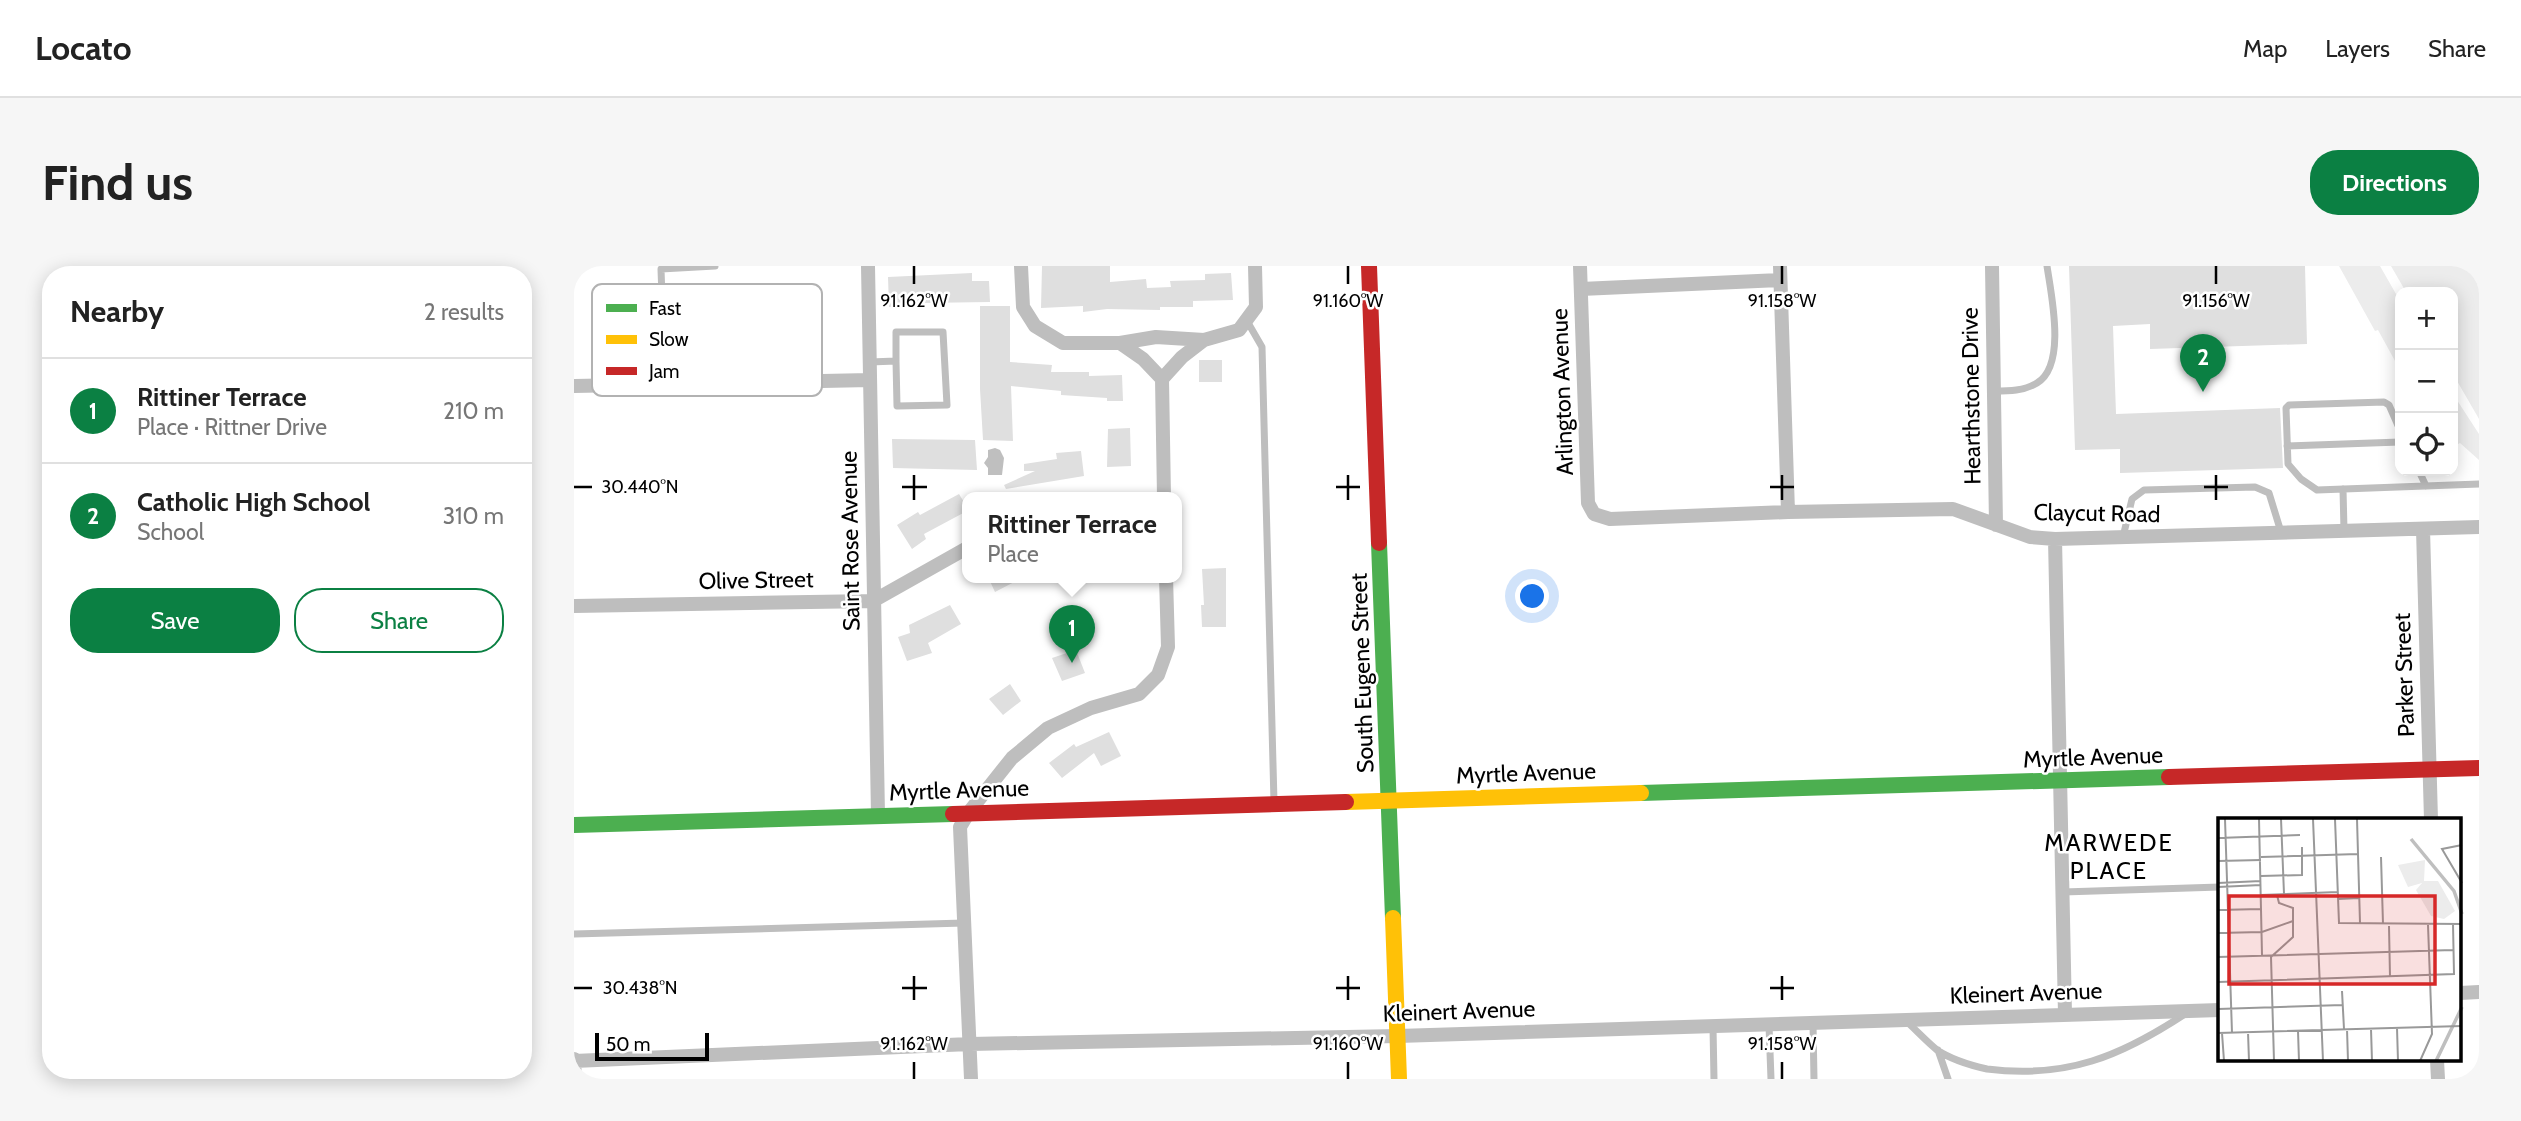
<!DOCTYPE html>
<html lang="en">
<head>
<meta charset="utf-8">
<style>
	body { margin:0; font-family:Cabin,sans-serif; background:#f6f6f6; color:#222 }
	.controls { position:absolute; right:21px; top:21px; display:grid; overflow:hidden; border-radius:14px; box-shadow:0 4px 18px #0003 }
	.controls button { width:63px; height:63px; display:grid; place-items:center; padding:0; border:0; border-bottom:2px solid #e0e0e0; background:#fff; color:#222; font:35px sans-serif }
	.scale { position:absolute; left:21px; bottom:18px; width:114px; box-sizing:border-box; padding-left:7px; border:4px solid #000; border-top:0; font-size:19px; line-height:24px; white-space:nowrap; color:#000; -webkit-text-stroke:5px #fff; paint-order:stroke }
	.you { position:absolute; left:959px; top:331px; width:24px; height:24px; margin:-18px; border:5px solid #fff; border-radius:50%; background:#1a73e8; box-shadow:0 0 0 10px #1a73e833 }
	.badge { display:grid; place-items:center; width:46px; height:46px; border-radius:50%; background:#0b8043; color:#fff; font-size:23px; font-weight:700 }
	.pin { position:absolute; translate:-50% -58px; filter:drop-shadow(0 2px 4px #0008) }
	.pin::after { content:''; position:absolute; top:37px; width:24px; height:21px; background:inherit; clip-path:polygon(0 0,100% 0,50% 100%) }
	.popup { position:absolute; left:388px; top:226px; width:220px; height:91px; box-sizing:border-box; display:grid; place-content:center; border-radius:14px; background:#fff; filter:drop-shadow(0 2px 5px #0005); font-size:23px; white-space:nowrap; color:#767676 }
	.popup b { font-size:26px; color:#222 }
	.popup::after { content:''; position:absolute; left:50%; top:100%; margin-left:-14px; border:14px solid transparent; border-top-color:#fff }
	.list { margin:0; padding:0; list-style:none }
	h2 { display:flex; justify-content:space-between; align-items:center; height:91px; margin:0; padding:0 28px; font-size:30px }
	h2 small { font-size:23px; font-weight:400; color:#767676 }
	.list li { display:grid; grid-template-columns:46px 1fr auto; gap:21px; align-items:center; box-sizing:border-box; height:105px; padding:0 28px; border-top:2px solid #e0e0e0 }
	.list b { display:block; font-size:26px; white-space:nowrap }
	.list p { margin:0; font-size:23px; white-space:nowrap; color:#767676 }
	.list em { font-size:23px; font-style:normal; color:#767676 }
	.actions { display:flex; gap:14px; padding:21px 28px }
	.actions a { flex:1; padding:16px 0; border:2px solid #0b8043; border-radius:28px; text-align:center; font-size:24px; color:#0b8043 }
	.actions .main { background:#0b8043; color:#fff }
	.icon { flex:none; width:38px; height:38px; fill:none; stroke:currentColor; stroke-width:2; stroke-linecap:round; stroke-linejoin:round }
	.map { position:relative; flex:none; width:1905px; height:813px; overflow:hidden; border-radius:28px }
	header { display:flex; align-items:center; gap:42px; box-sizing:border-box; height:98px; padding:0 35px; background:#fff; border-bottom:2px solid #e0e0e0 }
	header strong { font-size:33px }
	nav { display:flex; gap:38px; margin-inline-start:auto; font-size:24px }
	.intro { display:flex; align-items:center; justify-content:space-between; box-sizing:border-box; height:168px; padding:0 42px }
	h1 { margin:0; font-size:49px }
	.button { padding:18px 32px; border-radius:28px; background:#0b8043; color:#fff; font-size:24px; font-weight:700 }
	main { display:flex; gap:42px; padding:0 42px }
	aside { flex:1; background:#fff; border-radius:28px; box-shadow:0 4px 18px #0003 }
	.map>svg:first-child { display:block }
</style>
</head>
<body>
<header>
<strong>Locato</strong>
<nav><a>Map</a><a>Layers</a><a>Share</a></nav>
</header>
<div class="intro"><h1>Find us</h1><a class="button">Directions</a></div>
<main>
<aside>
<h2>Nearby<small>2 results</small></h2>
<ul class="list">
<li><span class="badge">1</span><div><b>Rittiner Terrace</b><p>Place · Rittner Drive</p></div><em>210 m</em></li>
<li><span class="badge">2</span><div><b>Catholic High School</b><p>School</p></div><em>310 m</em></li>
</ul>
<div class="actions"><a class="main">Save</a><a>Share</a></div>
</aside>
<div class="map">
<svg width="1905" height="813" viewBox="0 0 1905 813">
	<rect width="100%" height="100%" fill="#fff"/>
	<path fill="#ececec" d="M 1765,0 L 1806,0 L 1826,35 L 1826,104 L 1804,64 L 1801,65 Z
		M 1817,0 L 1905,0 L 1905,153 L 1879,108 L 1879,26 L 1832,26 Z
		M 1879,128 L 1905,168 L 1905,194 L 1886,177 L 1879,181 Z"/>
	<path fill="#bfbfbf" d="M 421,182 L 426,184 L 430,192 L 428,209 L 414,209 L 414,202 L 410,197 L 414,191 L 414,184 Z"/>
	<path fill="#dfdfdf" d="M 468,0 L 536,0 L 536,16 L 572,13 L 573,22 L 597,21 L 596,15 L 631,14 L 631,8 L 657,7 L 659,34 L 619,35 L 619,41 L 586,41 L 586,44 L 533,43 L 509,46 L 509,40 L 467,42 Z
		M 1495,0 L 1731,0 L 1733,78 L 1576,83 L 1576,58 L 1539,60 L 1542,148 L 1706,142 L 1709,202 L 1546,207 L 1546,183 L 1501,184 Z
		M 398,7 L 398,15 L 415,15 L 416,36 L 347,37 L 347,41 L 315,41 L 314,11 Z
		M 406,40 L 436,40 L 436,96 L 478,99 L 477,106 L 515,106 L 515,110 L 548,109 L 549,135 L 533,135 L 533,132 L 487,129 L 487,125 L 437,120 L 439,175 L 409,174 L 406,123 Z
		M 625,94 L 648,94 L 648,116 L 625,116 Z
		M 556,162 L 557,200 L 533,201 L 534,163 Z
		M 318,173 L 401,174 L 403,204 L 319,202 Z
		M 507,185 L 510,210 L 432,223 L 430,219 L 461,205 L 450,205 L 450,198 L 483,193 L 482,187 Z
		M 385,228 L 393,241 L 393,245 L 350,268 L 352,273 L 338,283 L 323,259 L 344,246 L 346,249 Z
		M 652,302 L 652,361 L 628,361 L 627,339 L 630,339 L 628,303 Z
		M 414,311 L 450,311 L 421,326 Z
		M 376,339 L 387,358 L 354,377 L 358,387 L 333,395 L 324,371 L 336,367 L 335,359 Z
		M 502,384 L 511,407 L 488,415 L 478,392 Z
		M 436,418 L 447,435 L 429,449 L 415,433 Z
		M 535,466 L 547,490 L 527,500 L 520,487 L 488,512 L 475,497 L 500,478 L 502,481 Z"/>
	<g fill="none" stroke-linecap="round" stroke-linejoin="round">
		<path stroke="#bebebe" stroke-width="7" d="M 673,55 L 688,81 L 700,536
			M 296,96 L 322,95 L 322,66 L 369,66 L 373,139 L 323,140 L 322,95
			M 91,118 L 87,3 L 141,0
			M 1420,125 C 1435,125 1450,125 1463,117 C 1493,99 1477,28 1473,0
			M 1826,164 L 1815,139 L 1810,136 L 1715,139 L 1712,142 L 1714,198 L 1727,213 L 1743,224 L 1905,218
			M 1713,180 L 1826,176
			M 1845,205 L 1852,220
			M 1769,223 L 1770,264
			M 1549,271 L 1558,233 L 1570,224 L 1681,221 L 1695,227 L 1707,266
			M 1489,626 L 1646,621
			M 0,668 L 390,657
			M 1332,755 C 1342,764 1352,775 1363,784 C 1378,794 1395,799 1413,803 C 1493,813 1547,790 1611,748
			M 1239,758 L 1240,813
			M 1195,759 L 1197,813
			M 1139,761 L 1140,813
			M 1364,784 L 1374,813"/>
		<path stroke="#bebebe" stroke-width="14" d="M 294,0 L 304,549
			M 447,0 L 449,41 L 461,60 L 489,77 L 546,77 L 569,93 L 588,113 L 590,231
			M 1006,0 L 1014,237 L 1020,248 L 1036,253 L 1214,246 L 1379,243 L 1456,271 L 1481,273 L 1905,261
			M 1206,0 L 1214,246
			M 1418,0 L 1422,259
			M 1007,23 L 1206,14
			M 546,77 L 582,71 L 630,74
			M 588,113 L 608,91 L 630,74 L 665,64 L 682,41 L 681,0
			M 0,120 L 296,114
			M 1849,263 L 1857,554
			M 1481,273 L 1491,748
			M 0,340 L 299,335 L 393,282
			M 1886,727 L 1905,726
			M 0,793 L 1,813
			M 1863,794 L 1864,813
			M 0,795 L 396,778 L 824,770 L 1646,744
			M 397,813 L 386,561 L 395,546 L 438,492 L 474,462 L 517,442 L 565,428 L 584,409 L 594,381 L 592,311"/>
		<path stroke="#4caf50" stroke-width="16" d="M 805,277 L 819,652
			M 1067,527 L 1595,511
			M 0,559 L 379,548"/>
		<path stroke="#ffc107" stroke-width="16" d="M 772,536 L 1067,527
			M 819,652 L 825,813"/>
		<path stroke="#c62828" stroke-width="16" d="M 795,0 L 805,277
			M 1595,511 L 1905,502
			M 379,548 L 772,536"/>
	</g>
	<path fill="none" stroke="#000" stroke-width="2.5" d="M 340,0 L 340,18M 774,0 L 774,18M 1208,0 L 1208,18M 1642,0 L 1642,18M 340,209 L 340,234M 774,209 L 774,234M 1208,209 L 1208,234M 1642,209 L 1642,234M 0,221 L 18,221M 328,221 L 353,221M 762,221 L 786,221M 1196,221 L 1220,221M 1630,221 L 1654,221M 340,710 L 340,734M 774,710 L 774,734M 1208,710 L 1208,734M 0,722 L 18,722M 328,722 L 353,722M 762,722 L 786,722M 1196,722 L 1220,722M 340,796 L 340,813M 774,796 L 774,813M 1208,796 L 1208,813"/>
	<g text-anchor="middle" stroke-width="5" stroke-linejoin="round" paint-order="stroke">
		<g font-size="23" fill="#000" stroke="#fff">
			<text transform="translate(988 126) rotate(-92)" y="8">Arlington Avenue</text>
			<text transform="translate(1397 130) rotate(-91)" y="8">Hearthstone Drive</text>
			<text transform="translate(1523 247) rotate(1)" y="8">Claycut Road</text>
			<text transform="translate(276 275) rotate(-91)" y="8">Saint Rose Avenue</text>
			<text transform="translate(182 314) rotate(-1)" y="8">Olive Street</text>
			<text transform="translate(788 407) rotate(-92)" y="8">South Eugene Street</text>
			<text transform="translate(1830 409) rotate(-92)" y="8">Parker Street</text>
			<text transform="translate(1519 491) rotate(-2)" y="8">Myrtle Avenue</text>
			<text transform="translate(952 507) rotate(-2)" y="8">Myrtle Avenue</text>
			<text transform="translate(385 524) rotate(-2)" y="8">Myrtle Avenue</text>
			<text transform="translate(1452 727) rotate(-2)" y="8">Kleinert Avenue</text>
			<text transform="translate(885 745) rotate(-2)" y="8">Kleinert Avenue</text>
		</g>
		<g font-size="24" letter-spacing="2" fill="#000" stroke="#fff">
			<text x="1535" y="585">MARWEDE<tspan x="1535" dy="28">PLACE</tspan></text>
		</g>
	</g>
	<g transform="translate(1644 552)">
		<rect width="243" height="243" fill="#fff"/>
		<path d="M 207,42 L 206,63 L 220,63 L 237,93 L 226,101 L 213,98 L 198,72 L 204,65 L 190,69 L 180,47 Z" fill="#ececec"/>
		<path fill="none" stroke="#bfbfbf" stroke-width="3.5" d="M 193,21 L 236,73 L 244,96M 218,243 L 244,189"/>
		<path fill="none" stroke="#999" stroke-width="2" d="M 7,1 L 14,215M 41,1 L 44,137M 63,1 L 66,76M 95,1 L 105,243M 117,1 L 121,105 L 244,106M 139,1 L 142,105M 0,20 L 82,17M 244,27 L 224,31 L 244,65M 43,39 L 140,36M 163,39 L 165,106M 0,43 L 43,42M 43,58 L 84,57 L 84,29M 0,65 L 43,63M 0,69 L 43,67M 43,77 L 120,74M 120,81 L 141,80M 0,92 L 43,91M 171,108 L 172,159M 0,115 L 44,114 L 75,103M 0,139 L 235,132M 0,164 L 236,156 L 235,106M 124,173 L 126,211M 0,191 L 125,187M 179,210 L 180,243M 129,211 L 130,243M 153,211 L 154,243M 80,213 L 81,243M 30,214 L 31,243M 0,215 L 244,208M 4,215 L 6,243M 56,243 L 53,139 L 75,119 L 75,90 L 61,85 L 59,77M 202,243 L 214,216 L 210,107"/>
		<path fill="#d62828" fill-opacity="0.15" stroke="#d62828" stroke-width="3.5" d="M 11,78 L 217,78 L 217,166 L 11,166 Z"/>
		<rect width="243" height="243" fill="none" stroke="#000" stroke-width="3.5"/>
	</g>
	<rect x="18" y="18" width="230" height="112" rx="10" fill="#fff" stroke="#b2b2b2" stroke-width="2"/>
	<rect x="32" y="38" width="31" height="8" fill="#4caf50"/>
	<rect x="32" y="69" width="31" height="9" fill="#ffc107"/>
	<rect x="32" y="101" width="31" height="8" fill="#c62828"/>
	<g font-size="19" fill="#000">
		<text x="75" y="49">Fast</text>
		<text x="75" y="80">Slow</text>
		<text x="75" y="112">Jam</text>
	</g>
	<g font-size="18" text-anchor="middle" fill="#000" stroke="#fff" stroke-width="5" stroke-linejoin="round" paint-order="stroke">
		<text x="340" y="41">91.162°W</text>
		<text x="774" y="41">91.160°W</text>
		<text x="1208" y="41">91.158°W</text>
		<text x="1642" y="41">91.156°W</text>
		<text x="66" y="227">30.440°N</text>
		<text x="66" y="728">30.438°N</text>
		<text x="340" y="784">91.162°W</text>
		<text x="774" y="784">91.160°W</text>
		<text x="1208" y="784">91.158°W</text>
	</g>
</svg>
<div class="controls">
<button>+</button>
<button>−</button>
<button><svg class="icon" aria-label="locate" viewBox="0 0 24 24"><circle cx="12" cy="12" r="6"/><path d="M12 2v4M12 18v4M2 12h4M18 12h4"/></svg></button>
</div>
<div class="scale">50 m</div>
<div class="you"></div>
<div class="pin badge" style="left:498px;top:397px">1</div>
<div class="popup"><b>Rittiner Terrace</b>Place</div>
<div class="pin badge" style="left:1629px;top:126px">2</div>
</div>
</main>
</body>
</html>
